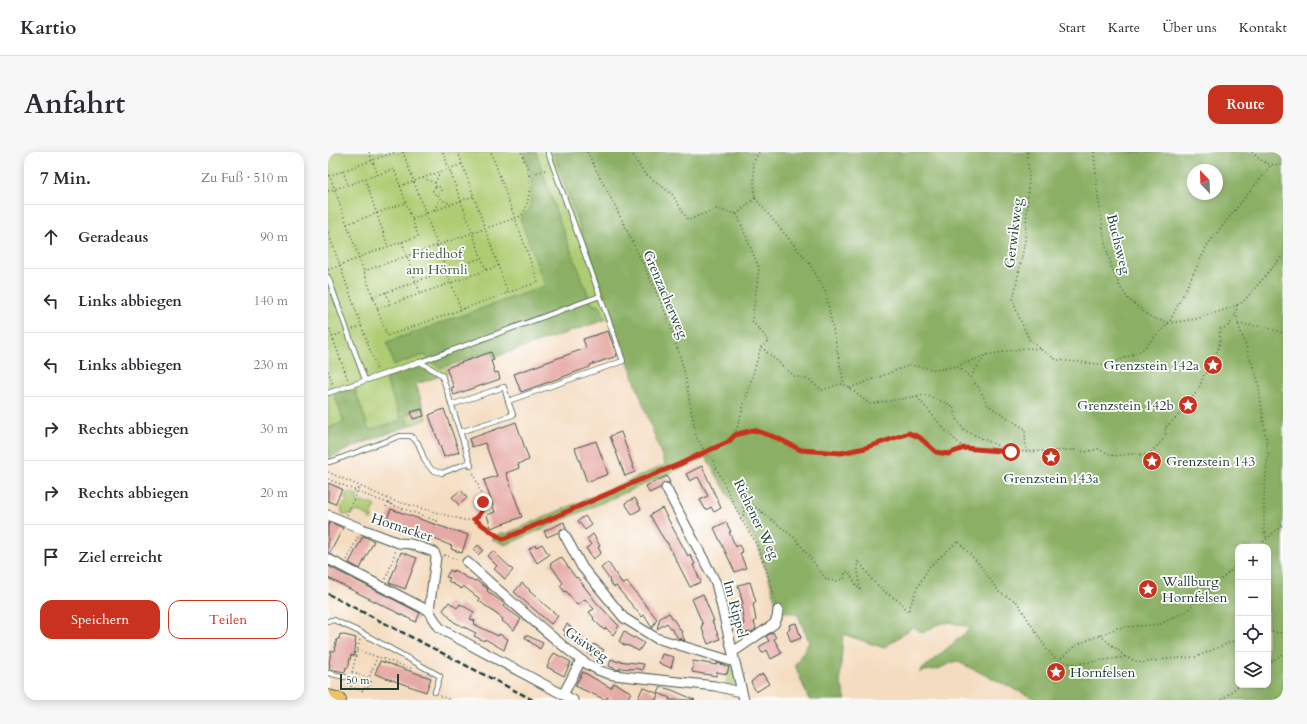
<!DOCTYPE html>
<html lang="de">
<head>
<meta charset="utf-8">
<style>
	body { margin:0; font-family:Cardo,serif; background:#f7f7f7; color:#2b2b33 }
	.controls { position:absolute; right:12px; bottom:12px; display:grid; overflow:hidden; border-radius:8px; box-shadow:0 2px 10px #0003 }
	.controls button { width:36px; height:36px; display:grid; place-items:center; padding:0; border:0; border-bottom:1px solid #e1e1e2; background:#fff; color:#2b2b33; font:20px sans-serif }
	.compass { position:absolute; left:859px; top:12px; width:36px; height:36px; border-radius:50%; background:#fff; box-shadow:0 2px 10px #0003; rotate:337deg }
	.scale { position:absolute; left:12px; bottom:10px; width:59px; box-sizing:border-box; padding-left:4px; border:2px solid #1f3d34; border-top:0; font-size:11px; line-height:14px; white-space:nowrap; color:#1f3d34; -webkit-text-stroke:3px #fff; paint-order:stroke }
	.stop { position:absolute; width:12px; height:12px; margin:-9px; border:3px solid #c8321e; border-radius:50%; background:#fff }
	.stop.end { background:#c8321e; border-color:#fff; box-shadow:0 1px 4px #0008 }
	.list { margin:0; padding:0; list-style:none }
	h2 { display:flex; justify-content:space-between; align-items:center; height:52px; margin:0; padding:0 16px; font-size:17px }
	h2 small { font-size:13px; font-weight:400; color:#7c7c81 }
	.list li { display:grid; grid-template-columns:26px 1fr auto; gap:12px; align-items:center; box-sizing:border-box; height:64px; padding:0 16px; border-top:1px solid #e1e1e2 }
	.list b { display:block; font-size:15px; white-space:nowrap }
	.list em { font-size:13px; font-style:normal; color:#7c7c81 }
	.actions { display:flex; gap:8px; padding:12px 16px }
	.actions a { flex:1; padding:9px 0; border:1px solid #c8321e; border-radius:12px; text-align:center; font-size:14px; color:#c8321e }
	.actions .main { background:#c8321e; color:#fff }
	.icon { flex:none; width:22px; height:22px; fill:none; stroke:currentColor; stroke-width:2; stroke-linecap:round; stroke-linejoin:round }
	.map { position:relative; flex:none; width:955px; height:548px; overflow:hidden; border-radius:12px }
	header { display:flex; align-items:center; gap:24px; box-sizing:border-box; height:56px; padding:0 20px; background:#fff; border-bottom:1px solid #e1e1e2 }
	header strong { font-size:19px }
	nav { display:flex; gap:22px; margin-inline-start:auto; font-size:14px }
	.intro { display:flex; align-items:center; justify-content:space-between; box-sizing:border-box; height:96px; padding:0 24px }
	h1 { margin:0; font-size:28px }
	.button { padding:10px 18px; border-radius:12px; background:#c8321e; color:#fff; font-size:14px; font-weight:700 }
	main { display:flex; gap:24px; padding:0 24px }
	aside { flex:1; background:#fff; border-radius:12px; box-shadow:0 2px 10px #0003 }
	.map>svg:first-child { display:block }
</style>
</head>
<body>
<header>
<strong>Kartio</strong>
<nav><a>Start</a><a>Karte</a><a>Über uns</a><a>Kontakt</a></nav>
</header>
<div class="intro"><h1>Anfahrt</h1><a class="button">Route</a></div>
<main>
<aside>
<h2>7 Min.<small>Zu Fuß · 510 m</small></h2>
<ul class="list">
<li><svg class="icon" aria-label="ahead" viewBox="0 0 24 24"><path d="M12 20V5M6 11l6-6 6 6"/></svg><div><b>Geradeaus</b></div><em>90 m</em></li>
<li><svg class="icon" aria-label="left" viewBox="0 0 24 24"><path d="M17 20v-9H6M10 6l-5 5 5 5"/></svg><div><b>Links abbiegen</b></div><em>140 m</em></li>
<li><svg class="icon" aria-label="left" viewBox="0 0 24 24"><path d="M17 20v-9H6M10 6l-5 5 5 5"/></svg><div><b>Links abbiegen</b></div><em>230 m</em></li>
<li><svg class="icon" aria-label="right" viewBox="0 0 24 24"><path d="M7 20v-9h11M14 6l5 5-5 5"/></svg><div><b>Rechts abbiegen</b></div><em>30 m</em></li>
<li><svg class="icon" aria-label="right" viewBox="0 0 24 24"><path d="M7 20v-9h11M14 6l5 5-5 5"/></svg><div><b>Rechts abbiegen</b></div><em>20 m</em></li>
<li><svg class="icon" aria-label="arrive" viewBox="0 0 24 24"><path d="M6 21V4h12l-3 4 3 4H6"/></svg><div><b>Ziel erreicht</b></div></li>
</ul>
<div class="actions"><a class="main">Speichern</a><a>Teilen</a></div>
</aside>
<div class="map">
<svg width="955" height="548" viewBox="0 0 955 548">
	<rect width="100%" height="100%" fill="#fff"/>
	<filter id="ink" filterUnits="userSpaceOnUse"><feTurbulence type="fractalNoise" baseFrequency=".025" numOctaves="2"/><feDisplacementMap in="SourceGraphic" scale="8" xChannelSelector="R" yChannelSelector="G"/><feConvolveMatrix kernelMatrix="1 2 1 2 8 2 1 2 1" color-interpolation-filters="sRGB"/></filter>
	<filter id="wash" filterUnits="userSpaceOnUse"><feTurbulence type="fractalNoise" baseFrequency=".012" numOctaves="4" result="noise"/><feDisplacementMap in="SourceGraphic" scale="16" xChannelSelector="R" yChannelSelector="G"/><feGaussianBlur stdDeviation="0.9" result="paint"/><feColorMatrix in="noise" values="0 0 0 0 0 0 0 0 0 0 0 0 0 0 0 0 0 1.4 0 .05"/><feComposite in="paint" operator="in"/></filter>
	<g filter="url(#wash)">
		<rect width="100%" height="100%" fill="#f4dcc0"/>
		<path fill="#afcc73" stroke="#678454" d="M 0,0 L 225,0 L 284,165 L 88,232 L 99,267 L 34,291 L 0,306 Z
			M 23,340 L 30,344 L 29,347 L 30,350 L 42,351 L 47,354 L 44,362 L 44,367 L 42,368 L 39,363 L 30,359 C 24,360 20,366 14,361 L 13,355 L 19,350 L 17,346 L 18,342 Z
			M 402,513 L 405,515 L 408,529 L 405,533 L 398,533 Z"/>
		<path fill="#8bb065" stroke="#55764c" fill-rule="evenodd" d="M 195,0 L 208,0 L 231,68 L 264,152 L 273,155 L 277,168 L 166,205 L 163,199 L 112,216 L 96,203 L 66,213 L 59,190 L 217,134 L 192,66 L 202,57 L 204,24 Z
			M 225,0 L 955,0 L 955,548 L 709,548 L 628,509 L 610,517 L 591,520 L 643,476 L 622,470 L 610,472 L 595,481 L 585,475 L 556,496 L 515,482 L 512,528 L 518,548 L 481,548 L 467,513 L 481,490 L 470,463 L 450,458 L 440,423 L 429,393 L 378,305 L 178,393 L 163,387 L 174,380 L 177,382 L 337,313 ZM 865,18 L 889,18 L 889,42 L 865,42 ZM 910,395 L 940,395 L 940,533 L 910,533 Z
			M 90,216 L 106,221 L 109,225 L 88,232 L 95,256 L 82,260 L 82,261 L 77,263 L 81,274 L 34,291 L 3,305 L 0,304 L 0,276 L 16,270 L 6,242 L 26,235 L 41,278 L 73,268 L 57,225 Z"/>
		<g id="blocks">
			<path fill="#e6aaa6" d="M 280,179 L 289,204 L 262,213 L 262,215 L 193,240 L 186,222 L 258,196 L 255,187 Z
				M 163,200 L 166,208 L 163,209 L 167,221 L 170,220 L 172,227 L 126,243 L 123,236 L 126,235 L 118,216 Z
				M 94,257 L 96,264 L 85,267 L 83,260 Z
				M 116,257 L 131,300 L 116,305 L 101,263 Z
				M 188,270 L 201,308 L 190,312 L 191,316 L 178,321 L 194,365 L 163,376 L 159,363 L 167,360 L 156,328 L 169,324 L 157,291 L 144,295 L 141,287 Z
				M 293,280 L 307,320 L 297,324 L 282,284 Z
				M 268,289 L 280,322 L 259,330 L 247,296 Z
				M 374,314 L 393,356 L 386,360 L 383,355 L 378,358 L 372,348 L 380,344 L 370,325 L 362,329 L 358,322 Z
				M 339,324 L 342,331 L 336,331 L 332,336 L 321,341 L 318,334 Z
				M 0,331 L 14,337 L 7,352 L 0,349 Z
				M 133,338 L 139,346 L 131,353 L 124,345 Z
				M 307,346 L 313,357 L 304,362 L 297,351 Z
				M 334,356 L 360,404 L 362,402 L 367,412 L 365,413 L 373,430 L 362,435 L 339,390 L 338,390 L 332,381 L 322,363 Z
				M 63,357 L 129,380 L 129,379 L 140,383 L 134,401 L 123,397 L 124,394 L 101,385 L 100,387 L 94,386 L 57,372 Z
				M 257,364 L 264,373 L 257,378 L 250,369 Z
				M 2,370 L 15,376 L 2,401 L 0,401 L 0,374 Z
				M 236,370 L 238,377 L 233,377 L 231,380 L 219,385 L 216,379 Z
				M 398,370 L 403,380 L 401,380 L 408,395 L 411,393 L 415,400 L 412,401 L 418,416 L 407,420 L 386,376 Z
				M 265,382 L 272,394 L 270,395 L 273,401 L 265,407 L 258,396 L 263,393 L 259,387 Z
				M 35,384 L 46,389 L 32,417 L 21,411 Z
				M 214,392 L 221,403 L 209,411 L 201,397 L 207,393 L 208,395 Z
				M 150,393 L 155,398 L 150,403 L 145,398 Z
				M 165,399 L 185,418 L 177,427 L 166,417 L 169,414 L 159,404 Z
				M 73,400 L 89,406 L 77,437 L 61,431 Z
				M 233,405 L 248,426 L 249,425 L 268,450 L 291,474 L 285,483 L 278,476 L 276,478 L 265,467 L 266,466 L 261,460 L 266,457 L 257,447 L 249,453 L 238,439 L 237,440 L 232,434 L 235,431 L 222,412 Z
				M 280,410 L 295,433 L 299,430 L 329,467 L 324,476 L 316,463 L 314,465 L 288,434 L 286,435 L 281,429 L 282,428 L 273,416 Z
				M 0,414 L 92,461 L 88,470 L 0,426 Z
				M 122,418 L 125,420 L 126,418 L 143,428 L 147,429 L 148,428 L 160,437 L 159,439 L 177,452 L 175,454 L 193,467 L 186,478 L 174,469 L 175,467 L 150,448 L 152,447 L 135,434 L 134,437 L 120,429 L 122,426 L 118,425 Z
				M 422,430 L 428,450 L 425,451 L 428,469 L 426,470 L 428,477 L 424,480 L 416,481 L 414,472 L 416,472 L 413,453 L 415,452 L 410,433 Z
				M 194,431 L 202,438 L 201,439 L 230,464 L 223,472 L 186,440 Z
				M 375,442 L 386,469 L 384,469 L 392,487 L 380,492 L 373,474 L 375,473 L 364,447 Z
				M 121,450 L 129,456 L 132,452 L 146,460 L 142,467 L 147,469 L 146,472 L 170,484 L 171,482 L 180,487 L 176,498 L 157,487 L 156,489 L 146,484 L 148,481 L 126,470 L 123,467 L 115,458 Z
				M 341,461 L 354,480 L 353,480 L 357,489 L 350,486 L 339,471 L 329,477 L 332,466 Z
				M 468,471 L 473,486 L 463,490 L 459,479 L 462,477 L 461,473 Z
				M 239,472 L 254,484 L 248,492 L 236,483 L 238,480 L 235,478 Z
				M 296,479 L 305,486 L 306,485 L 316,491 L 311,499 L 301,494 L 296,493 L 291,489 Z
				M 445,480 L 448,486 L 446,487 L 454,501 L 443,507 L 439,498 L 434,501 L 431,495 L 441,489 L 438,484 Z
				M 12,482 L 28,486 L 27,491 L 28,491 L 26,504 L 23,503 L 20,516 L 18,515 L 17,520 L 1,517 L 2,512 L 1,512 L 3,499 L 6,499 L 9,487 L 11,487 Z
				M 198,483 L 215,491 L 212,497 L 197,486 Z
				M 266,492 L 276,498 L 270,507 L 260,501 Z
				M 226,501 L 243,510 L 236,524 L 219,515 Z
				M 334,502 L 346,505 L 343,516 L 331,511 Z
				M 283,507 L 290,510 L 290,509 L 316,512 L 314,518 L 306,516 L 306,517 L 292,516 L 291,518 L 288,517 L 281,514 Z
				M 52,509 L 103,526 L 98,540 L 47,522 Z
				M 365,509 L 389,513 L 389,511 L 401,515 L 399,522 L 389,520 L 388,524 L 364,520 Z
				M 255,520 L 283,536 L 286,531 L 303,540 L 299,548 L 284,548 L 279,545 L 278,548 L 247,534 Z
				M 435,522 L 441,532 L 428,540 L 423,530 L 431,523 L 431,524 Z
				M 315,535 L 330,542 L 328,548 L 314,548 L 310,546 Z
				M 333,535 L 344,538 L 367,548 L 341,548 L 342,546 L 330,541 Z"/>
		</g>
	</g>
	<g filter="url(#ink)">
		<use href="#blocks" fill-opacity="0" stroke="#3f5549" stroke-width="1"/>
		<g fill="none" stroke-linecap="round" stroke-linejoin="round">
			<g stroke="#3f5549" stroke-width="6">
				<path id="service" d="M 0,125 L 37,228
					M 92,210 L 114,223 L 143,314
					M 0,241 L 92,210 L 272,144 L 220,0
					M 123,253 L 176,235 L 180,249 L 295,209 L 272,144
					M 132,280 L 185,263 L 180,249
					M 0,310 L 5,309 L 72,284 L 83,284 L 90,291 L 97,309 L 104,318 L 114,321 L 142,310
					M 0,469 L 6,468 L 10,470 L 34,481 L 112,524 L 107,540
					M 0,521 L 17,525"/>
			</g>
			<g stroke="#3f5549" stroke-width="11">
				<path id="minor" d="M 338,336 L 388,431 L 416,548
					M 0,363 L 34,377 L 71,391 L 83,392 L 106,400 L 108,405 L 101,459 L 111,475 L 120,481 L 245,548
					M 236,382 L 254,415 L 296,466 L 328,486 L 407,510
					M 0,407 L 101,459
					M 139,410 C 168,436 197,462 227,487 C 244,501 263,519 286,523 L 387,534 L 413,540
					M 405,500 L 446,472 L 449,466 L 450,458
					M 235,543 L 253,508"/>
			</g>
			<g stroke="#3f5549" stroke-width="16">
				<path id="primary" d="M 0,545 L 11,548"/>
			</g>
			<path stroke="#3f5549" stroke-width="1.5" stroke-dasharray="1 3" stroke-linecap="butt" d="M 41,0 L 50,23
				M 75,0 L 133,158
				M 115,0 L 158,118
				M 130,0 L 180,141
				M 259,0 L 290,60 L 327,137 L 341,169 L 356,218 L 368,284 L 377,300 L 384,307 L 413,367 L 429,393 L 440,423 L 448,451
				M 303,0 L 315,20 L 344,42 L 360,68 L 388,57 L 409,62
				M 431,0 L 425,11 L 427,46 L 481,111 L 497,138 L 516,232 L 542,252 L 597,243 L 625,254 L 627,264 L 636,278 L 683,300 L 748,298 L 757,300 L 770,297 L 786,304 L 804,302 L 820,303 L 838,285 L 837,276 L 855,259 L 871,236 L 876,223 L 884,216 L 892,190 L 892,177 C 902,175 905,168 908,160
				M 699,0 L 701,25 L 697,89 L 685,149 L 690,163 L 701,187 L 712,197 L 729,208 L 781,213 L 814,198 L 841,171 L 880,92 L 943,13
				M 766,0 L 770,45 L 778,95 L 785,119 L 792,135 L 801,148 L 824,166 L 841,171 L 868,167 L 902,156 L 915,150 L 955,103
				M 924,0 C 934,10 940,14 955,13
				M 0,19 L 59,184 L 210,130 L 163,0
				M 15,19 L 20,33
				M 201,23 L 220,17
				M 1,24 L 67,0
				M 95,26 L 107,31 L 108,35 L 112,35 L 113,39 L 110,42 L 107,42 L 105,39 L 106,36 L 108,35
				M 37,27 L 60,95
				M 107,31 L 112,20
				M 72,34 L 134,12
				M 0,39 L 20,33 L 66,17 L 90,84 L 31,105
				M 427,46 L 409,62 L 431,116 L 424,169 L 441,189 L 433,195 L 466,224 L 481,228 L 494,238 L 512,232 L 516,232
				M 112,47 L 123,52
				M 106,58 L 112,47 L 110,42
				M 84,67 L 146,44
				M 19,72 L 77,51
				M 0,80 L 49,218
				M 74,90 L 92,141
				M 0,118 L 31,106
				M 36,119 L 193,64 C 201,56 202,36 201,25 C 200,16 196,8 193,0
				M 58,140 L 62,152
				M 45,145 L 153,106
				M 909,153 L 908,160 L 910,172 L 930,229 L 940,301 L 936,344 L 936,378 L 939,387
				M 49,157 L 170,114
				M 910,172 L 937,175 L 955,181
				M 0,173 L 20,228
				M 25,177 L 34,174
				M 4,185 L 14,181
				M 630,215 L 642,225 L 658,203
				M 0,219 L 5,233
				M 642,225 L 650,235 L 660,253 L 697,277 L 698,300
				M 522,236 L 582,213 L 609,218 L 629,214 L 658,203 L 697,196 L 712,197
				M 407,283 L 433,195
				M 636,296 L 682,300
				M 0,320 L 63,348 L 136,368 C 167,369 151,336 145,320
				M 0,327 L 43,345 L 109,369 L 101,389
				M 58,355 L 63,348
				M 19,363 L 31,334
				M 145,367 L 171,385 L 175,387 L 178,386 L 314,327 L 352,312 L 400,290 L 407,283 L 418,280 L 426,278 L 449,286 L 473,298 L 513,301 L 537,296 L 581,281 L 591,285 L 608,300 L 620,302 L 636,296 L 618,279 L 589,245
				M 413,367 L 416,362 L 414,342 L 415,340 L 426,354 L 467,386 L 499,428 L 510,429 L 516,426 L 517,420 L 521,420 L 531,438 L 532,437 L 529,410 L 531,409 L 545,429 L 558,441 L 573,450 L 580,460 L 589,436 L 601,415 L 630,389 L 651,412 L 671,440 L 689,450 L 719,498 L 730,509 L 748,512 L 797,505 L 814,511 L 838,507 L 868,505 L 910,487
				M 929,395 L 955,373
				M 116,403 L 131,408
				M 19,408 L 30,384
				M 58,427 L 68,398
				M 940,480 L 955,481
				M 772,483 C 780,491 790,497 797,505
				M 29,498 L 85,517
				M 730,509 L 748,493 L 789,476 L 833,472 L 858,459 L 910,412
				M 940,512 L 955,502
				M 24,520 L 41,526 L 49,505
				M 23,524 L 32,487
				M 23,528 L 21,534 L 35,539 L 37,535 L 41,536 L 43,530 L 40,530 L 41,526
				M 112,544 L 123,548
				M 894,548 L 911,533"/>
			<use href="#service" stroke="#fff" stroke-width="4.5"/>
			<use href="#minor" stroke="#fff" stroke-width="9"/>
			<use href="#primary" stroke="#f1c369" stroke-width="14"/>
			<path stroke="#1f3d34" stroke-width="2.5" stroke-dasharray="6 3" stroke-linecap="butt" d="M 0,442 L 205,548"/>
		</g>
	</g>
	<g fill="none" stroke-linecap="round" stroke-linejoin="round" filter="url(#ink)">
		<path stroke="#c8321e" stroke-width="5" d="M 155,350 C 155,357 152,363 146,367 L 171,385 L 175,387 L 178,386 L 314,327 L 352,312 L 377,300 L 400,290 L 407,283 L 418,280 L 426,278 L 449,286 L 473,298 L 513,301 L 537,296 L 581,281 L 591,285 L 608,300 L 620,302 L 636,296 L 683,300"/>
	</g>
	<defs>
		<g id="sight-disc" transform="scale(1)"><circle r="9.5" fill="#c8321e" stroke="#fff"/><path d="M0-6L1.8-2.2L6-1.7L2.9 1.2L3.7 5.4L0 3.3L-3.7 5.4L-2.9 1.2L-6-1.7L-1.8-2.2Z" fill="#fff"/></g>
	</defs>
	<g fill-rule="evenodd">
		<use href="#sight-disc" x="885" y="213"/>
		<use href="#sight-disc" x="860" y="253"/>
		<use href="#sight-disc" x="723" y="305"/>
		<use href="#sight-disc" x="824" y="309"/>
		<use href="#sight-disc" x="820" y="437"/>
		<use href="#sight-disc" x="728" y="520"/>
	</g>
	<g text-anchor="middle" stroke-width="3.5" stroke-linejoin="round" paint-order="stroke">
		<g font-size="14" fill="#1f3d34" stroke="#fff">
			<text transform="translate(685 81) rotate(-83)" y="5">Gerwikweg</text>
			<text transform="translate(791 92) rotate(76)" y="5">Buchsweg</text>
			<text transform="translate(338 142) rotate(67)" y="5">Grenzacherweg</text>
			<text transform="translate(429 367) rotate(64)" y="5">Riehener Weg</text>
			<text transform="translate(74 375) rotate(18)" y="5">Hornacker</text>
			<text transform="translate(408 457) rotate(75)" y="5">Im Rippel</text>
			<text transform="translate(259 492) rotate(35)" y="5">Gisiweg</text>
		</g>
		<g font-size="14" fill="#436144" stroke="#fff">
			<text x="109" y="106">Friedhof<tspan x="109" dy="16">am Hörnli</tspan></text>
		</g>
		<g font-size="14" fill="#1f3d34" stroke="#fff" text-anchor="start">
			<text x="871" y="218" text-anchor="end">Grenzstein 142a</text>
			<text x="846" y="258" text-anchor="end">Grenzstein 142b</text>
			<text x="838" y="314">Grenzstein 143</text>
			<text x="723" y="331" text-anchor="middle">Grenzstein 143a</text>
			<text x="834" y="434">Wallburg<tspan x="834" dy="16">Hornfelsen</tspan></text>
			<text x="742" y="525">Hornfelsen</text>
		</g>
	</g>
</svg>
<div class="controls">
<button>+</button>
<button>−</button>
<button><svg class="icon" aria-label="locate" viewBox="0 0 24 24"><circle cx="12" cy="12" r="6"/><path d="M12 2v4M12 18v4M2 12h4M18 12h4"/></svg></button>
<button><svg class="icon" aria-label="layers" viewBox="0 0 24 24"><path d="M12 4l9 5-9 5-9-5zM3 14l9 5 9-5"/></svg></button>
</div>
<svg class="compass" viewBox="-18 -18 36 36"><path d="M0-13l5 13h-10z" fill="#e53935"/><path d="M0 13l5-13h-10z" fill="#7c7c81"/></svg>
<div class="scale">50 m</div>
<div class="stop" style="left:683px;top:300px"></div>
<div class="stop end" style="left:155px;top:350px"></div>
</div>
</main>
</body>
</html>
